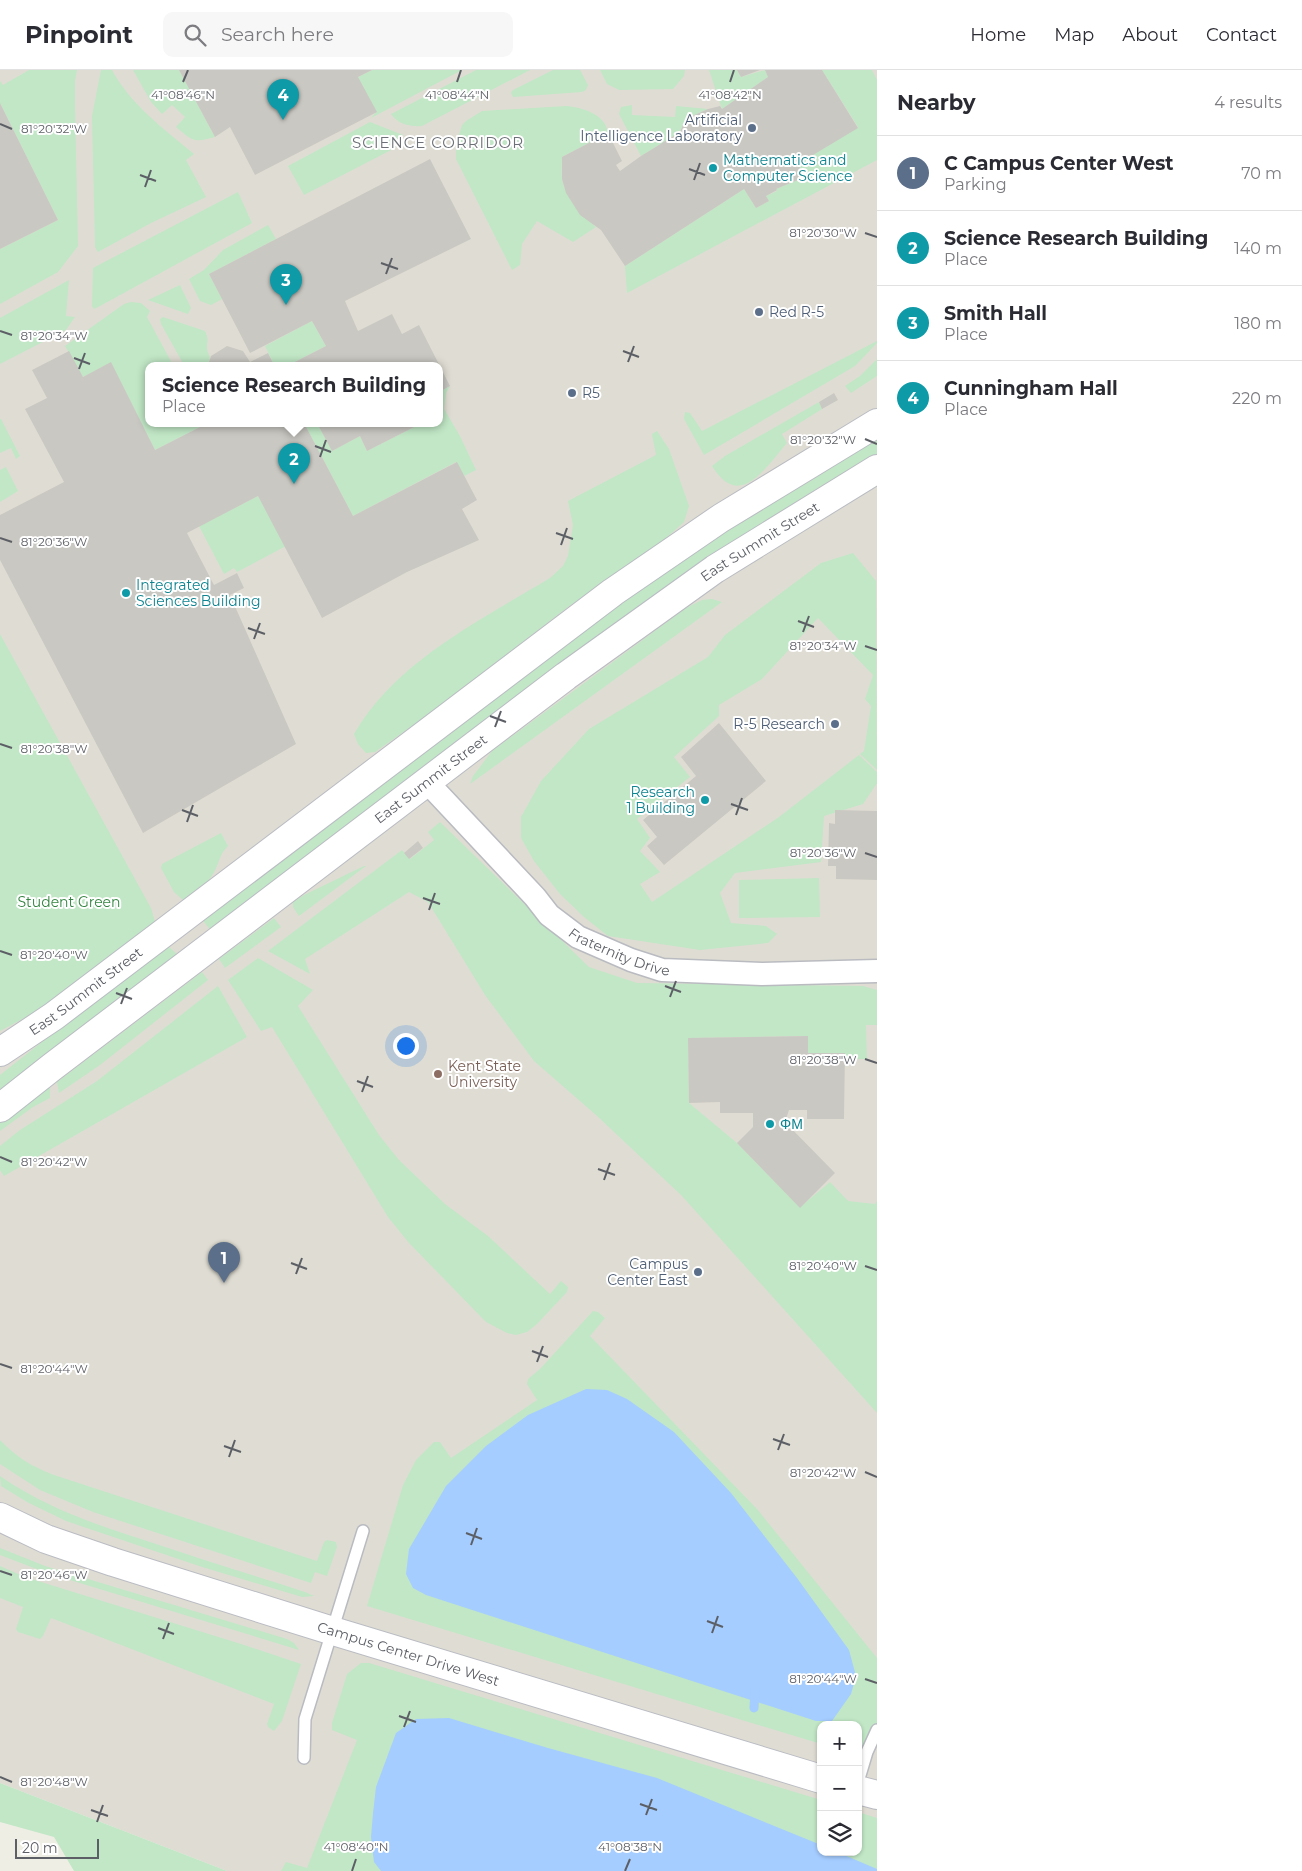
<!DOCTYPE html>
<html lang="en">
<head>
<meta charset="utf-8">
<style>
	body { margin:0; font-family:Montserrat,sans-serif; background:#f7f7f7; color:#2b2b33 }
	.controls { position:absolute; right:15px; bottom:15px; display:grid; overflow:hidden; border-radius:10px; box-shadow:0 1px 4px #0004 }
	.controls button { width:45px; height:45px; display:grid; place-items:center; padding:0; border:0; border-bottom:1px solid #e1e1e2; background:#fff; color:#2b2b33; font:25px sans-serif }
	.scale { position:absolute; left:15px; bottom:12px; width:84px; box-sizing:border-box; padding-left:5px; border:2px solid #5c5f65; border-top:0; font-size:14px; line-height:18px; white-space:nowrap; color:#5c5f65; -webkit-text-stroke:4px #fff; paint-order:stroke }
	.you { position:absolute; left:405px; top:975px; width:18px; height:18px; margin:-12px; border:4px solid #fff; border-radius:50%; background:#1a73e8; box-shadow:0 0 0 8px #1a73e833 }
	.badge { display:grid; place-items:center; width:32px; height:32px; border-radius:50%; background:#0b8043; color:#fff; font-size:16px; font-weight:700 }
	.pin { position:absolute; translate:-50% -41px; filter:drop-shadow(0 1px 2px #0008) }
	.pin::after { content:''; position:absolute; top:26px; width:18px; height:15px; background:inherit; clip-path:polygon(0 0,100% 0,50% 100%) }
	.popup { position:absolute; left:145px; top:292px; width:298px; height:65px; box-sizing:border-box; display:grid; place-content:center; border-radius:10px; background:#fff; filter:drop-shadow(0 1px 4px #0005); font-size:16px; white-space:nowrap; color:#7c7c81 }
	.popup b { font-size:19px; color:#2b2b33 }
	.popup::after { content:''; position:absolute; left:50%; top:100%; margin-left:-10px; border:10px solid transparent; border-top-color:#fff }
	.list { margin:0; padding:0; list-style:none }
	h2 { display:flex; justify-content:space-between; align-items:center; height:65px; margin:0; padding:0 20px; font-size:21px }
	h2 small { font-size:16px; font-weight:400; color:#7c7c81 }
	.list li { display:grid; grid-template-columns:32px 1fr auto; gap:15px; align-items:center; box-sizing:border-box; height:75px; padding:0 20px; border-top:1px solid #e1e1e2 }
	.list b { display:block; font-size:19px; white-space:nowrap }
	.list p { margin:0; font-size:16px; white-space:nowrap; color:#7c7c81 }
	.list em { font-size:16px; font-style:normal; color:#7c7c81 }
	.icon { flex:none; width:28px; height:28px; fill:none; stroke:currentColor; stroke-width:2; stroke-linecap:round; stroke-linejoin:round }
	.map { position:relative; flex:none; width:877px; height:1801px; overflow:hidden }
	header { display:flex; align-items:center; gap:30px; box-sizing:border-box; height:70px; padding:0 25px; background:#fff; border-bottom:1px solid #e1e1e2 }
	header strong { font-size:24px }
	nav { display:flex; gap:28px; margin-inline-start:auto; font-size:18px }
	.search { width:350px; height:45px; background:#f7f7f7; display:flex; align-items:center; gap:12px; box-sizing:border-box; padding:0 18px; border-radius:10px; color:#7c7c81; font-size:19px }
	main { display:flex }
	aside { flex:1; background:#fff }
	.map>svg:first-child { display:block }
</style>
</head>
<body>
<header>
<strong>Pinpoint</strong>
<div class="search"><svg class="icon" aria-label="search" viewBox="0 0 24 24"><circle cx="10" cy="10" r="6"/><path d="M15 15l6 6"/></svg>Search here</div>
<nav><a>Home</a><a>Map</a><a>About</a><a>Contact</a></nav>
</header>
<main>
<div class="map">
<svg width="877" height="1801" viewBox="0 0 877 1801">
	<rect width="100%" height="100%" fill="#efeee5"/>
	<path fill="#dfddd3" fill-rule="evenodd" d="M 0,0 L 877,0 L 877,1801 L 227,1801 L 0,1713 ZM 149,295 L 439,295 L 439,353 L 149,353 ZM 821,1655 L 858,1655 L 858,1782 L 821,1782 Z"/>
	<path fill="#c1e7c6" d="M 29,0 L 77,0 L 75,11 L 75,33 L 78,176 L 58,202 L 0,234 L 0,179 L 58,150 L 0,33 L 0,11 L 3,15 Z
		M 101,0 L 112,0 C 131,35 164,59 194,84 L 186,90 L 206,127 L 151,153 L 98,182 L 95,177 L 92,46 Z
		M 133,0 L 179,0 L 215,67 C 193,73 193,71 176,57 L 185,47 L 172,35 L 162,44 L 151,32 Z
		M 372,0 L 462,0 L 371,48 L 376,42 L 358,7 Z
		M 476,0 L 530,0 L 422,56 C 411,57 397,54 391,44 Z
		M 553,0 L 580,0 L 588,15 L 586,20 L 582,22 L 513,27 L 511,23 L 513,20 Z
		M 600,0 L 685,0 L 684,6 L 673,19 L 619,20 L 607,14 Z
		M 709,0 L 737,0 L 741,7 L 765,0 L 768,7 L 722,39 Z
		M 822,0 L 872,0 L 877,10 L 877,90 L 627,223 L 625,196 L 744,119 L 756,138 L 769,131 L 766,126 L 777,121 L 776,119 L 805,107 L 798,94 L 858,57 Z
		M 632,35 L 632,45 L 675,47 L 676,36 L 708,39 C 696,44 684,48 680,62 L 641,86 L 619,44 L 621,37 Z
		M 566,36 C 581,37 606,44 608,63 L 562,87 C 562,94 561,101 562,108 C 564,127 582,145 596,157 L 573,172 L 537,151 L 522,174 L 520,195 L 512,200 L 456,89 L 456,75 L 462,55 L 466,51 L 482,41 Z
		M 370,52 L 403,65 L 395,78 L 304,125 L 288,96 Z
		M 238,122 L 252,153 L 100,236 L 94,239 L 92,236 L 93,198 Z
		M 268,155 L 276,169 L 209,204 L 222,229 L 211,235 L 200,231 L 189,209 L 204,200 L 223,180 Z
		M 69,210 L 66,246 L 75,247 L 66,260 L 0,294 L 0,248 Z
		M 180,215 L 191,238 L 188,244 L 148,230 Z
		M 131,232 L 141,233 L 150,241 L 147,247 L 173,295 L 149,295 L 149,353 L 203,353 L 204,355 L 155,380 L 111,293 L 83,307 L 65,276 L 124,234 Z
		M 163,247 L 205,261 C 209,270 207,270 207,278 C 208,287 212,284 208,295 L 184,295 L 161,254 L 160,249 Z
		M 312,251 L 326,276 L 289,295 L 274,295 L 265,276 Z
		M 877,271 L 877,273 L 855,296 L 704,385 L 684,349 L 685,342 L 690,343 L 702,361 Z
		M 877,289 L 877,306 L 851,323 L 845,316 L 860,306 Z
		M 450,316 L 446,323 L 444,339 L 460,366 L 476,400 L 464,406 L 456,392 L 353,446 L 304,353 L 317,353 L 332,381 L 360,366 L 367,381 L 422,353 L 439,353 L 439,322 Z
		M 819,332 L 822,339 L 782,364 L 787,373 C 765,398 740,441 712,396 L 725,386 Z
		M 0,349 L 1,349 L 20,386 L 16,389 L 11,378 L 0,383 Z
		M 657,361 L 669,379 L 689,436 L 684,452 L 666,468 L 568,537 L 432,642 L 375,682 L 366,683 L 358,674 L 354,664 C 396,591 481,550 550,508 L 563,496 L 568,486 L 573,455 L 568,431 L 656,385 L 652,364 Z
		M 877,366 L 877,384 L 821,416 L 715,485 L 211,861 L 202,849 L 584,559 L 702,475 Z
		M 6,397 L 18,421 L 0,432 L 0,400 Z
		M 258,426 L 286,476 L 237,502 L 234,498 L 224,504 L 199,456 Z
		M 853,483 L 876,511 L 877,700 L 860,684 L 864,681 L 871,636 L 865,629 L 873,605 L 818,548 L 762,609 L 719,635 L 719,646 L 674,687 L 690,707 L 637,749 L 650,768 L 640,781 L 660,802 L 640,814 L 652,832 L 779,747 L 859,685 L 877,702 L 877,713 L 863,734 L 824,746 L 821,792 L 735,803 L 720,823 L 731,853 L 766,856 L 777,864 L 768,873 L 700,880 L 608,866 L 584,847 L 560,824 L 534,791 L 521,768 L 521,747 L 541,711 L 589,659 L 708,587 L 725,565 L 821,493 Z
		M 712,529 L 722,532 L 470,714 L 473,706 L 492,681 L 686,538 L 702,530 Z
		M 0,564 L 151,838 L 155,852 L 41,939 L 0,961 Z
		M 440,752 L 589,897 L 637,913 L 863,916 L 877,920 L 877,955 L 866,955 L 867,989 L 845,989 L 845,983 L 808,983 L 808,966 L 688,968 L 689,1033 L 737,1073 L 800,1137 L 830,1112 L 848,1131 L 875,1134 L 877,1131 L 877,1343 L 682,1126 L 596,1045 L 534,991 L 485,925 L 428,832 L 409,822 L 305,889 L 310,904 L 268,881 L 402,780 L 410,789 L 434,770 L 428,762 Z
		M 221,763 L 228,776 C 219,784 219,795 213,804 C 206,816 194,823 183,830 L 174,822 L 161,798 L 162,794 Z
		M 364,796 L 366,796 L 299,846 L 293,837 L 293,832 L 304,825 Z
		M 819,808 L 820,847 L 739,848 L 739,810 Z
		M 274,848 L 281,857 L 225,898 L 219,889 Z
		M 168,876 L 179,886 L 0,1023 L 0,1005 L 66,953 Z
		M 258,888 L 313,920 L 298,936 L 379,1065 L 399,1090 L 445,1134 L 488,1166 L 550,1224 L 561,1211 L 568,1217 L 567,1222 L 537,1254 L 527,1262 L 516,1265 L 507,1263 L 486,1252 L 409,1173 L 388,1147 L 272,957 L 261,961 L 228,910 Z
		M 202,902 L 208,910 L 100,995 L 59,1023 L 57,1012 Z
		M 218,916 L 247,967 L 4,1106 L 0,1100 L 0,1076 L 20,1060 L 97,1011 Z
		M 50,1017 L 50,1028 L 33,1037 L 0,1061 L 0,1048 L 11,1039 Z
		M 593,1241 L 598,1242 L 605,1248 L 590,1266 L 757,1439 L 877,1588 L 877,1660 L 866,1688 L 858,1686 L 858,1655 L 821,1655 L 821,1674 L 367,1536 L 403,1415 L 416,1390 L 434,1372 L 440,1372 L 451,1388 L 537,1330 L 527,1314 L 528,1309 L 540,1299 Z
		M 0,1370 C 16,1387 33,1397 54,1405 L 317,1491 L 324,1472 L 327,1470 L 336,1472 L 337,1477 L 327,1506 L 315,1502 L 311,1513 L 93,1442 L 40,1420 L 0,1394 Z
		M 0,1406 C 49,1440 101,1456 156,1474 C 206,1491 256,1506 305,1522 L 314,1526 L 302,1527 L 199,1496 L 66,1451 L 27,1432 L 1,1416 Z
		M 0,1478 L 45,1496 L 287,1569 L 294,1573 L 299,1580 L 47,1503 L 0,1485 Z
		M 0,1496 L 25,1507 L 241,1574 L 301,1594 L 282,1651 L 274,1661 L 268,1657 L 267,1654 L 274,1634 L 51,1548 L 43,1566 L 40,1569 L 18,1562 L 16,1559 L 23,1537 L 0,1528 Z
		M 361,1593 L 369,1593 L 821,1730 L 821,1782 L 858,1782 L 858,1742 L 877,1748 L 877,1801 L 281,1801 L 286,1792 L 307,1798 L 357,1670 L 332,1660 L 332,1653 L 347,1604 Z
		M 0,1713 L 227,1801 L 74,1801 L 54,1767 L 0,1752 Z"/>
	<path fill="#a5cdff" d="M 586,1319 L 607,1320 L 627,1329 L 674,1362 L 731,1423 L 797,1508 L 849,1580 L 856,1606 L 851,1624 L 832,1651 L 816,1651 L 426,1525 L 413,1518 L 406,1504 L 409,1479 L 446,1416 L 486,1376 L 528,1345 Z
		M 449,1648 L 548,1678 L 657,1708 L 821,1775 L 821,1782 L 837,1782 L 877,1799 L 877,1801 L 381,1801 L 374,1792 L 371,1767 L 373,1743 L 376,1717 L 396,1663 L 416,1649 Z"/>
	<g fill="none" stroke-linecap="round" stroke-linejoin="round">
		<path stroke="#a5cdff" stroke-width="9" d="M 754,1638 L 755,1619"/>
	</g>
	<path fill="#cac8c2" d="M 179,0 L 372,0 L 358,7 L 377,42 L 255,105 L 230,57 L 215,67 Z
		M 737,0 L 760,0 L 741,7 Z
		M 765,0 L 822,0 L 858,58 L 798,94 L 805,107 L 776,119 L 777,120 L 766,126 L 769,131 L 756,138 L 744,119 L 625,196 L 601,160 L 580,145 L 566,123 L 562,109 L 562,87 L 608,63 L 622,91 L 616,95 L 620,101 L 641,86 L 680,62 L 683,55 L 690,47 L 708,39 L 720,36 L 722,39 L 768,7 Z
		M 0,33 L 58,150 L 0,179 Z
		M 430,89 L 471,169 L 345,231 L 358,261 L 392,244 L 402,264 L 419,255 L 450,316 L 439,322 L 439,295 L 289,295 L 326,276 L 312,251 L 250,283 L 209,204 Z
		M 227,276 L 243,281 L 250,292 L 268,283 L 274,295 L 208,295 L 211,286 Z
		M 69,281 L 83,307 L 111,292 L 155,380 L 208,353 L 304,353 L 353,446 L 457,392 L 477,430 L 462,439 L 479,470 L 407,502 L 322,548 L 258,426 L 187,463 L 214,515 L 237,503 L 244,518 L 230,525 L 296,674 L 143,763 L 0,490 L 0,445 L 64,412 L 25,339 L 47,328 L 32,300 Z
		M 834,323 L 838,330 L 822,339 L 819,332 Z
		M 317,353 L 422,353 L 367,381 L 360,366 L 332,381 Z
		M 719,653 L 766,711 L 664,795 L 647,776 L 657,767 L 643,750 L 696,706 L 681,687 Z
		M 835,740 L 877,741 L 877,810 L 836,809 L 836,796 L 828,796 L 829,753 L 835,754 Z
		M 418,771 L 423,778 L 409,789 L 404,783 Z
		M 808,966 L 808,983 L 845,983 L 844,1049 L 807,1049 L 807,1040 L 789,1040 L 785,1052 L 835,1103 L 800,1138 L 737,1073 L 753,1057 L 753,1043 L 720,1043 L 720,1032 L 689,1033 L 688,968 Z
		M 633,1206 L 637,1210 L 630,1218 L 625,1214 Z"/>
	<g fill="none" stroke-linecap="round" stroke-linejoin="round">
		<g stroke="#b9bbc1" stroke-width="14">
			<path id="lane" d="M 304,1688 L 305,1649 L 363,1461
				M 858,1712 L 867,1682 L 877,1660"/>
		</g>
		<g stroke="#b9bbc1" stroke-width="25">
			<g id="street">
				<path id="s1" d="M 427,712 L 535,827 L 549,845 L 578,867 L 631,890 L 662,900 L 762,904 L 877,901"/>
			</g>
		</g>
		<g stroke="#babcc3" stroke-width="30">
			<g id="secondary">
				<path id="s2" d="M 0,982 L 54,946 L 613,522 L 721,448 L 877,353"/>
				<path id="s3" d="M 0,1038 L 52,997 L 566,606 L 715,499 L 877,399"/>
				<path id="s4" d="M 0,1447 L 46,1469 L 113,1492 L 333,1561 L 821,1709"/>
				<path d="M 858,1720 L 877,1725"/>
			</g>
		</g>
		<use href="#lane" stroke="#fff" stroke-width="11"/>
		<use href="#street" stroke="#fff" stroke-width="22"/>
		<use href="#secondary" stroke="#fff" stroke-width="28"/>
	</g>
	<path fill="none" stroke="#5c5f65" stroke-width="2" d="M 183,12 L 188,0M 457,12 L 461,0M 730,12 L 734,0M 0,54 L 12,59M 689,99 L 705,105M 140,105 L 156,111M 694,110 L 700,93M 145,117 L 151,100M 865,163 L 877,167M 381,193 L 398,199M 386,204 L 392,188M 0,261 L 12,265M 623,281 L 639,287M 74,288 L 90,294M 628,292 L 634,276M 79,299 L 85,283M 865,369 L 877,374M 315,376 L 331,382M 320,387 L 326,370M 556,463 L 573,469M 0,468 L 12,472M 561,475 L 567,458M 798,551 L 814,557M 248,558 L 265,564M 803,562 L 809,546M 254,569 L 260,553M 865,576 L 877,580M 490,646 L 506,652M 495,657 L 501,641M 0,674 L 12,678M 731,734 L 748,740M 182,740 L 198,746M 736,745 L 742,728M 187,752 L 193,735M 865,783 L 877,787M 423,828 L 440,834M 429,840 L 435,823M 0,881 L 12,885M 665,916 L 681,922M 116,923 L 132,929M 670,927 L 676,911M 121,934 L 127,918M 865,989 L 877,993M 357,1011 L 373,1017M 362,1022 L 368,1006M 0,1087 L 12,1092M 598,1099 L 615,1105M 604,1110 L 610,1093M 291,1193 L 307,1199M 865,1196 L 877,1200M 296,1204 L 302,1188M 532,1281 L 548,1287M 537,1292 L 543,1276M 0,1294 L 12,1298M 773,1369 L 790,1375M 224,1376 L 241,1382M 778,1380 L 784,1364M 229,1387 L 235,1370M 865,1402 L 877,1407M 466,1463 L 482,1469M 471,1475 L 477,1458M 0,1501 L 12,1505M 707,1551 L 723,1557M 158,1558 L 174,1564M 712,1563 L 718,1546M 163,1569 L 169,1553M 865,1609 L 877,1613M 399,1646 L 416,1652M 404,1657 L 410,1641M 0,1707 L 12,1712M 640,1734 L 657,1740M 91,1740 L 108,1746M 646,1745 L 652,1729M 97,1752 L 103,1735M 352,1801 L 356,1789M 625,1801 L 630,1789"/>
	<g fill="#5c6f8a" stroke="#fff" stroke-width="2">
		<circle cx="752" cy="58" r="5"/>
		<circle cx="759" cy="242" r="5"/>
		<circle cx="572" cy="323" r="5"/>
		<circle cx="835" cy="654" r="5"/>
		<circle cx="698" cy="1202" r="5"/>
	</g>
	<g fill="#0f9aa8" stroke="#fff" stroke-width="2">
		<circle cx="713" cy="98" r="5"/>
		<circle cx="126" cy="523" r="5"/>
		<circle cx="705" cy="730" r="5"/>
		<circle cx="770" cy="1054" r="5"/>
	</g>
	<circle fill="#8d6e63" stroke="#fff" stroke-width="2" cx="438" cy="1004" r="5"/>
	<g text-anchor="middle" stroke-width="4" stroke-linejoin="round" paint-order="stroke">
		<g font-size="14" fill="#4e5e75" stroke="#fff" text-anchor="end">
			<text x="742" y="55">Artificial<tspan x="742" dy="16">Intelligence Laboratory</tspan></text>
			<text x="769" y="247" text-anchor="start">Red R-5</text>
			<text x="582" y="328" text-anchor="start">R5</text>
			<text x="825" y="659">R-5 Research</text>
			<text x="688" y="1199">Campus<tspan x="688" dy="16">Center East</tspan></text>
		</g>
		<g font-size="14" fill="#0d838f" stroke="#fff" text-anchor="start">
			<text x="723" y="95">Mathematics and<tspan x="723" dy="16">Computer Science</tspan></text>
			<text x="136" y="520">Integrated<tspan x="136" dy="16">Sciences Building</tspan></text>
			<text x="695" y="727" text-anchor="end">Research<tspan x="695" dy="16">1 Building</tspan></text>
			<text x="780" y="1059">ΦΜ</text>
		</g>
		<g font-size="14" fill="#5c5f65" stroke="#fff">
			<text dy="5" stroke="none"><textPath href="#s3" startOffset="948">East Summit Street</textPath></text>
			<text dy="5" stroke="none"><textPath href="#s3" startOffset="542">East Summit Street</textPath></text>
			<text dy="5" stroke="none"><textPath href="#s1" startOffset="261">Fraternity Drive</textPath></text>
			<text dy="5" stroke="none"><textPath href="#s2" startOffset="105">East Summit Street</textPath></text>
			<text dy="5" stroke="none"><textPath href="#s4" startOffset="431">Campus Center Drive West</textPath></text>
		</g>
		<g font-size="14" fill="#348541" stroke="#fff">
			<text x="69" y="837">Student Green</text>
		</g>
		<g font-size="14" fill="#785e54" stroke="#fff" text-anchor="start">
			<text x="448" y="1001">Kent State<tspan x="448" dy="16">University</tspan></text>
		</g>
		<g font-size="15" letter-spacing="1" fill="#6d7177" stroke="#fff">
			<text x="438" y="78">SCIENCE CORRIDOR</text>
		</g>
	</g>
	<g font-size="12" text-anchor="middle" fill="#5c5f65" stroke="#fff" stroke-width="4" stroke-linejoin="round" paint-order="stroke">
		<text x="183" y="29">41°08'46"N</text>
		<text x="457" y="29">41°08'44"N</text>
		<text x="730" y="29">41°08'42"N</text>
		<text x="54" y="63">81°20'32"W</text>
		<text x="823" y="167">81°20'30"W</text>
		<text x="54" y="270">81°20'34"W</text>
		<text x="823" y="374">81°20'32"W</text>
		<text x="54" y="476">81°20'36"W</text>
		<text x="823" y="580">81°20'34"W</text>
		<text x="54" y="683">81°20'38"W</text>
		<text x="823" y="787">81°20'36"W</text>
		<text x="54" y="889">81°20'40"W</text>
		<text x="823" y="994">81°20'38"W</text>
		<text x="54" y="1096">81°20'42"W</text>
		<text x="823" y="1200">81°20'40"W</text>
		<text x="54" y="1303">81°20'44"W</text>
		<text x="823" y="1407">81°20'42"W</text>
		<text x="54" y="1509">81°20'46"W</text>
		<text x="823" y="1613">81°20'44"W</text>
		<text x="54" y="1716">81°20'48"W</text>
		<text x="356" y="1781">41°08'40"N</text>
		<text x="630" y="1781">41°08'38"N</text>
	</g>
</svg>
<div class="controls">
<button>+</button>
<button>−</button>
<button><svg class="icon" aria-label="layers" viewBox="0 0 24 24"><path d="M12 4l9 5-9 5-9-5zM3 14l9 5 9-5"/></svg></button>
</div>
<div class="scale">20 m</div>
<div class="you"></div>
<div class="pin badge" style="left:224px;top:1213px;background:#5c6f8a">1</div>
<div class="pin badge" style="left:294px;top:414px;background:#0f9aa8">2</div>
<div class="popup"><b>Science Research Building</b>Place</div>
<div class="pin badge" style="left:286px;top:235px;background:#0f9aa8">3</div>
<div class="pin badge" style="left:283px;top:50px;background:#0f9aa8">4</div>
</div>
<aside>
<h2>Nearby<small>4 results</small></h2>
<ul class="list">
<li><span class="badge" style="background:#5c6f8a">1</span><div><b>C Campus Center West</b><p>Parking</p></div><em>70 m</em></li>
<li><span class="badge" style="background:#0f9aa8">2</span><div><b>Science Research Building</b><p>Place</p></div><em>140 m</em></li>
<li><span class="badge" style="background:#0f9aa8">3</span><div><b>Smith Hall</b><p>Place</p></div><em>180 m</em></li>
<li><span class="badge" style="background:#0f9aa8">4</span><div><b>Cunningham Hall</b><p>Place</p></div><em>220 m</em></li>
</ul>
</aside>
</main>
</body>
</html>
